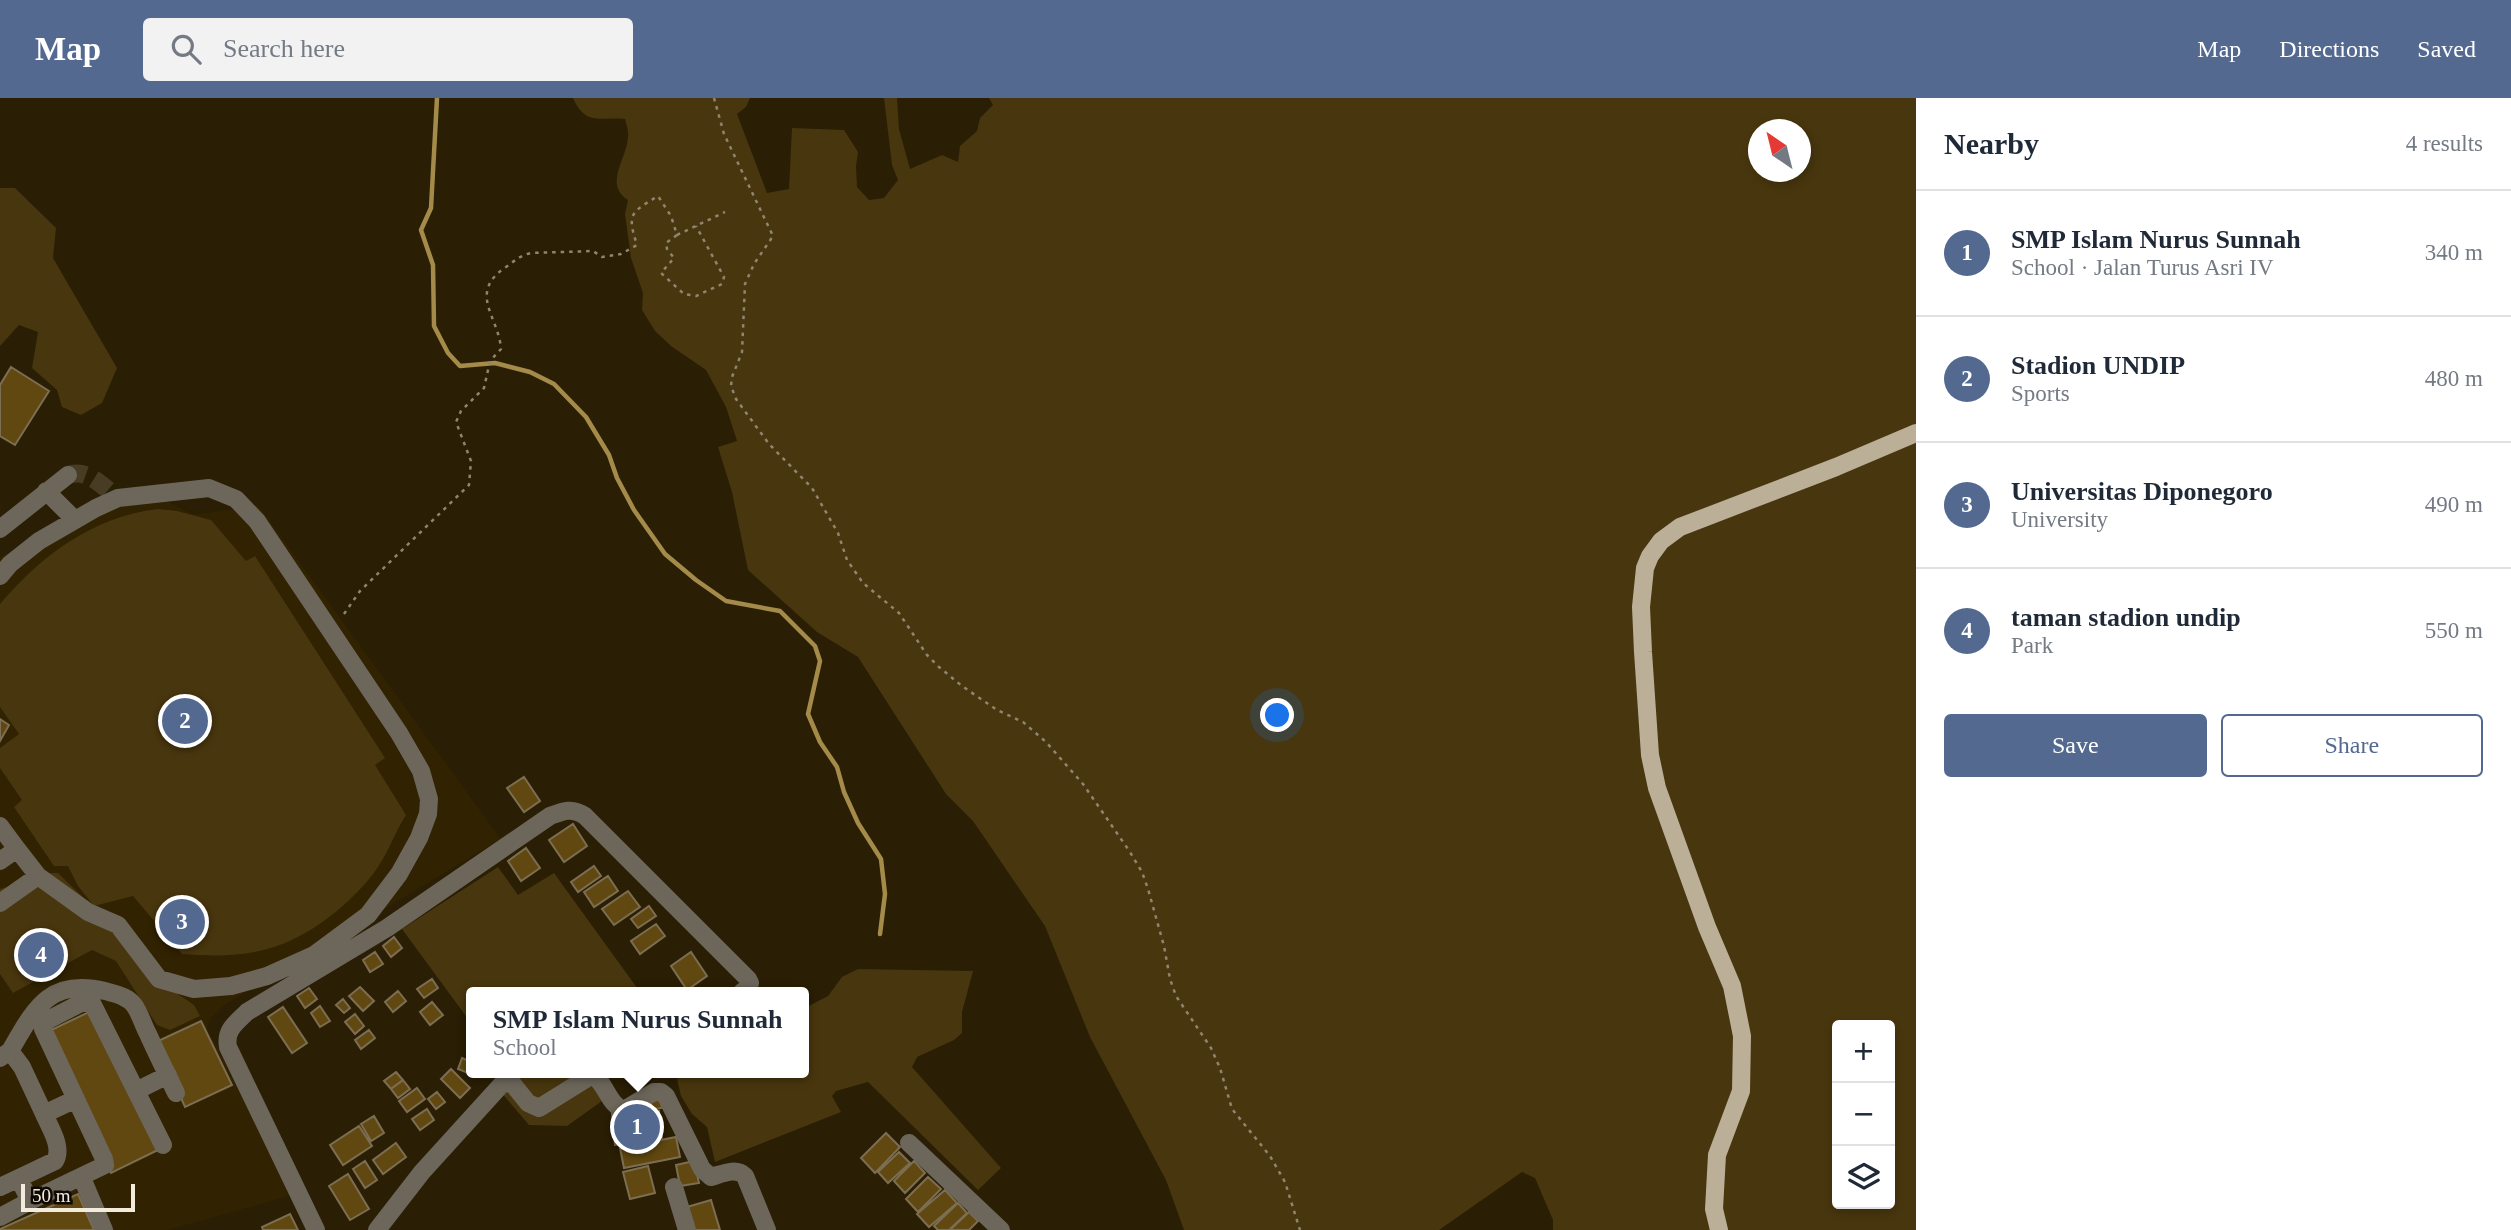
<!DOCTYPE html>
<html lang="en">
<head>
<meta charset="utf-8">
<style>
	body { margin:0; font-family:"Times New Roman",serif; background:#f2f2f3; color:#1f2937 }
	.controls { position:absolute; right:21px; bottom:21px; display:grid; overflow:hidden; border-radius:7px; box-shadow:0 4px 10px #0003 }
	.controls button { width:63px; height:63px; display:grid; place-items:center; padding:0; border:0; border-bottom:2px solid #e0e1e3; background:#fff; color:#1f2937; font:35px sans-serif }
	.compass { position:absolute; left:1748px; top:21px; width:63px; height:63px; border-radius:50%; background:#fff; box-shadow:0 4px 10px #0003; rotate:325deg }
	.scale { position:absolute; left:21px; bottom:18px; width:114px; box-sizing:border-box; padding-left:7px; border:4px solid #f3ebdc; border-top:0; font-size:19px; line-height:24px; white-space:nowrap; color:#f3ebdc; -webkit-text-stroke:5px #0e0902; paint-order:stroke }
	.you { position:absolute; left:1278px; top:618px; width:24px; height:24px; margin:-18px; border:5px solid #fff; border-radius:50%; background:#1a73e8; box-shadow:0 0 0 10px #1a73e833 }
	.badge { display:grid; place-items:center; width:46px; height:46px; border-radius:50%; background:#546990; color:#fff; font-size:23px; font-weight:700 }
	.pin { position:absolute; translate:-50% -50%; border:4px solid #fff; box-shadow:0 2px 7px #0006 }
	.popup { position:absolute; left:466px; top:889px; width:343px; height:91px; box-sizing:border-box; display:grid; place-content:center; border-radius:7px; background:#fff; filter:drop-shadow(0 2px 5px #0005); font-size:23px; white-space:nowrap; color:#747a83 }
	.popup b { font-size:26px; color:#1f2937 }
	.popup::after { content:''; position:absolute; left:50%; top:100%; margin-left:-14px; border:14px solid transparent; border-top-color:#fff }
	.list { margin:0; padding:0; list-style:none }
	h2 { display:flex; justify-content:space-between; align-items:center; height:91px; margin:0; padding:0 28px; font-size:30px }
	h2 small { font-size:23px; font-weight:400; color:#747a83 }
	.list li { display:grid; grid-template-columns:46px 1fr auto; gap:21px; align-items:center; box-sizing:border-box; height:126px; padding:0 28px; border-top:2px solid #e0e1e3 }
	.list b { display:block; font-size:26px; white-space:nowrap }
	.list p { margin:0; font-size:23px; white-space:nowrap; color:#747a83 }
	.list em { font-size:23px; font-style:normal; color:#747a83 }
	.actions { display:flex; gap:14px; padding:21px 28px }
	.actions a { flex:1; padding:16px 0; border:2px solid #546990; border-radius:7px; text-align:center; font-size:24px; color:#546990 }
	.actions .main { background:#546990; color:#fff }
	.icon { flex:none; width:38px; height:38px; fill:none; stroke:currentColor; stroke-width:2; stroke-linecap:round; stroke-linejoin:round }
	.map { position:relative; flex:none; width:1916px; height:1132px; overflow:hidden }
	header { display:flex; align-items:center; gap:42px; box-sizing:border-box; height:98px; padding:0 35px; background:#546990; color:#fff }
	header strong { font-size:33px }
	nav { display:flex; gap:38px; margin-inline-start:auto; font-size:24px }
	.search { width:490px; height:63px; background:#f2f2f3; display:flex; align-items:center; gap:18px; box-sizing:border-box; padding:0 24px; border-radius:7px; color:#747a83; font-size:26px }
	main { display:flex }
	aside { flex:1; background:#fff }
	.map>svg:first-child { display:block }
</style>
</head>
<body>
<header>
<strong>Map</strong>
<div class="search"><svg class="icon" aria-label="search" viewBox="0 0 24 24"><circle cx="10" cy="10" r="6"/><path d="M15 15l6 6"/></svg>Search here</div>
<nav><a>Map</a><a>Directions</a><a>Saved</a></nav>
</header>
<main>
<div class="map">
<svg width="1916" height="1132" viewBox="0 0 1916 1132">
	<rect width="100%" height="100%" fill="#2a1e04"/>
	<path fill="#312201" d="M 137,388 L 194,417 L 258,407 L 501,741 L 226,906 L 210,921 L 207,931 L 246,996 L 289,1098 L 168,1132 L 0,1132 L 0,459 Z"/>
	<path fill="#48360e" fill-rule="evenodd" d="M 573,0 L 750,0 L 746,9 L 737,16 L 767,95 L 789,91 L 792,30 L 844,32 L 858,54 L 856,68 L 857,89 L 869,102 L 884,100 L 898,82 L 892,67 L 884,0 L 897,0 L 899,31 L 910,71 L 942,57 L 958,64 L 960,48 L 977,33 L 980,20 L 993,7 L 989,0 L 1916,0 L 1916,1132 L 1553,1132 L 1553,1122 L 1535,1080 L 1522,1074 L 1439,1132 L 1184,1132 L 1166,1082 L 1090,939 L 1045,828 L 973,723 L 946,696 L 858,559 L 817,534 L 748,472 L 732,394 L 718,349 L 737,343 L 726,309 L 706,272 L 671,248 L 655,233 L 642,212 L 643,195 L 631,160 L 625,116 L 628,102 C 603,86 627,61 628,39 C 629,33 626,26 625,21 C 600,18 586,29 573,0 ZM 1758,32 L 1800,32 L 1800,74 L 1758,74 ZM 1837,927 L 1890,927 L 1890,1106 L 1837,1106 Z
		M 0,90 L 15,90 L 56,130 L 53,160 L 117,270 L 102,305 L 81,317 L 62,309 L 57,292 L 32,270 L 38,234 L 19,227 L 0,248 Z
		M 158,411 L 177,413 L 211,422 L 246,463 L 255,458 L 385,660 L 375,667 L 406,717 C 395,734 389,753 378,769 C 355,803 308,841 267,851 C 240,859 210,858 182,856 L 133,798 L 94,808 L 78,788 L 68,768 L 54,768 L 14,709 L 22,702 L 0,670 L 0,650 L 19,636 L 0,609 L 0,506 C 42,457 92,419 158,411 Z
		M 498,769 L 518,797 L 554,775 L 640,894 L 471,894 L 471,925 L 402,831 Z
		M 51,775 L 58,775 L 98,814 L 141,871 L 194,907 L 200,918 L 170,932 L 157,927 L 116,863 L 92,852 L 13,895 L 0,876 L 0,791 Z
		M 858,871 L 973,873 L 962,914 L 962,935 L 954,942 L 917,959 L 912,969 L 1001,1070 L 978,1092 L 868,984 L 836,993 L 832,998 L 841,1014 L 715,1064 L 707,1029 L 692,1016 L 681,998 L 677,981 L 690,975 L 803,975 L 803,911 L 828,898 L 842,879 Z
		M 498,975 L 595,975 L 609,998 L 567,1028 L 529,1027 L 500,993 Z"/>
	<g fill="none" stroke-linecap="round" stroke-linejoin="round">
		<path stroke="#a58b49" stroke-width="4.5" d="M 437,0 L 431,110 L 421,132 L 433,167 L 434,228 L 448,255 L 460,268 L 495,265 L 530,274 L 554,286 L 586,319 L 609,357 L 617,380 L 634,412 L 665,456 L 696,482 L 726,503 L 780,513 L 815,548 L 820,563 L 808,616 L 820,644 L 837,669 L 844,694 L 858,725 L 881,761 L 885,796 L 880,836"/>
	</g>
	<path fill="#604810" stroke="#7c6e53" stroke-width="2" d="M 11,269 L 49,293 L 15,347 L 0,338 L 0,287 Z
		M 0,621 L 9,627 L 0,643 Z
		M 524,679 L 540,703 L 524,714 L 507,690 Z
		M 573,726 L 587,748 L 564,764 L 549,742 Z
		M 526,750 L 540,770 L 521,783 L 508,763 Z
		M 594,768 L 601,778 L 578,794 L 571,784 Z
		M 608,778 L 618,793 L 594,809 L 584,794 Z
		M 628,793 L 640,809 L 614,827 L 602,811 Z
		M 649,808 L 656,818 L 638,830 L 631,821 Z
		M 656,826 L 665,838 L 640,856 L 631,843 Z
		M 394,839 L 402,850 L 391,859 L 383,848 Z
		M 375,854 L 383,866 L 370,874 L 363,862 Z
		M 691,854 L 707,878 L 687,892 L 671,868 Z
		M 432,881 L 438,890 L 424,900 L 417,891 Z
		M 360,889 L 374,903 L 363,913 L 349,898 Z
		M 309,890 L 317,901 L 305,910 L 297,898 Z
		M 398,893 L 406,903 L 393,914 L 385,904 Z
		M 343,901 L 350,910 L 344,915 L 336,907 Z
		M 432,904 L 443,917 L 430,927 L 420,914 Z
		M 320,908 L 330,923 L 320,929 L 311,915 Z
		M 283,909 L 307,945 L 292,955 L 268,919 Z
		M 89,914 L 158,1052 L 111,1075 L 47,934 Z
		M 355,916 L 364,928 L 355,936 L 345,924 Z
		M 201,923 L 232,987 L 185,1009 L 156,944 Z
		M 369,932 L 375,940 L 361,951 L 355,942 Z
		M 462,960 L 471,964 L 471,975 L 474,975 L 473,977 L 458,971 Z
		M 451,971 L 470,990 L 460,1000 L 441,981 Z
		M 396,974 L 403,982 L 391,991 L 384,983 Z
		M 403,982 L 410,991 L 398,1000 L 391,991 Z
		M 417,990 L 425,1001 L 407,1014 L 399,1003 Z
		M 437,994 L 445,1004 L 436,1011 L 428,1001 Z
		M 660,994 L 662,1010 L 631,1014 Z
		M 427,1011 L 434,1022 L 420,1032 L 412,1021 Z
		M 628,1013 L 629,1017 L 659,1013 L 662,1041 L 615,1047 L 612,1015 Z
		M 374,1018 L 384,1035 L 371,1043 L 361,1026 Z
		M 359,1028 L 372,1048 L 343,1067 L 330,1047 Z
		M 886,1035 L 900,1049 L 875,1075 L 861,1060 Z
		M 676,1039 L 680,1059 L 624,1070 L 620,1050 Z
		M 396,1045 L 406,1059 L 383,1076 L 373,1062 Z
		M 899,1054 L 910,1065 L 888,1085 L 878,1074 Z
		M 365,1063 L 377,1082 L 365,1090 L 353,1071 Z
		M 694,1063 L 699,1085 L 680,1088 L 676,1067 Z
		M 914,1063 L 925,1075 L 905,1095 L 894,1083 Z
		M 648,1068 L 655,1095 L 630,1101 L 623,1074 Z
		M 348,1076 L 369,1111 L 350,1122 L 329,1088 Z
		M 928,1079 L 941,1091 L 918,1114 L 906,1101 Z
		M 945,1092 L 957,1105 L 929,1129 L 917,1116 Z
		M 78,1096 L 94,1132 L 0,1132 L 0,1131 Z
		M 711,1102 L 720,1132 L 694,1132 L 687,1109 Z
		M 958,1105 L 967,1115 L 949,1132 L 938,1132 L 934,1128 Z
		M 969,1114 L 978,1123 L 969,1132 L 950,1132 Z
		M 290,1116 L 298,1132 L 263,1132 L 262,1129 Z"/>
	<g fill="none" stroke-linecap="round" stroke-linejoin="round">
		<path stroke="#483d24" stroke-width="18" stroke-dasharray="18 9" stroke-linecap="butt" d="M 68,377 C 88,370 103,389 118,400"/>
		<path stroke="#8f8570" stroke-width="2.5" stroke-dasharray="3.5 5" stroke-linecap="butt" d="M 714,0 L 724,36 L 773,138 L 754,166 L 745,186 L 742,254 L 732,279 L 731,288 L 736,301 L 769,346 L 812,390 L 838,435 L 847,462 L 863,485 L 899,515 L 927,557 L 939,569 L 962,588 L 997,612 L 1023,624 L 1046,644 L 1083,686 L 1130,754 L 1142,774 L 1148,791 L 1164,848 L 1170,881 L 1176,898 L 1211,950 L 1220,970 L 1232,1011 L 1270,1058 L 1285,1084 L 1300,1132
			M 677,137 L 725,114
			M 344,516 L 360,493 L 469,387 L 471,363 L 456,324 L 461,313 L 484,290 L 490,263 L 501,251 C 499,219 467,195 506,169 C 514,163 521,157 531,155 L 593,153 L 602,159 L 621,156 L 637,147 C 627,116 630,115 658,98 L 671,118 L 677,137 L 666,145 L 667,151 L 674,160 L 661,175 L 684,196 L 696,198 L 722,186 L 724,179 L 696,128"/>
		<path stroke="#6d675b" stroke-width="18" d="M 46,393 L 75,422
			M 0,431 L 68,377
			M 0,478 L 10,466 L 39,443 L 96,410 L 118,400 L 209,390 L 236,401 L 257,423 L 399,635 L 421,673 L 429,701 L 428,716 L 419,740 L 399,776 L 368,817 L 314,857 L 267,878 L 231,888 L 194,891 L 159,881 L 118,827 L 88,814 L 38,778 L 17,751 L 0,763
			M 0,728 L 17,751
			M 0,805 L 38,778
			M 10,953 C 35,910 49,880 105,893 C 115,896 127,898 134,907 C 140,915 143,927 148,936 C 157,956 167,976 176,995
			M 0,960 L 10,953 L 22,969 L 44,1016 L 76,1001
			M 136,993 L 168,977
			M 909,1045 L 1001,1132
			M 82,1080 L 104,1132
			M 19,1081 L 30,1103 L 105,1067 L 104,1061 L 43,931 L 46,923 L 85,903 L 93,907 L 163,1047
			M 0,1089 L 55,1063 C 63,1049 50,1030 44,1016
			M 674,1089 L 687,1132
			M 0,1119 L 30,1103
			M 316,1132 L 228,949 C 225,932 235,926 247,914 L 387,830 L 550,718 C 563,713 572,709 585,718 L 748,881 L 750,885 L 748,890 L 742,894
			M 377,1132 L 422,1074 L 502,986 L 512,985 L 528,1005 L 539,1010 L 592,977 C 606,984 608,1007 624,1012 L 654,994 L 661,994 L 666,998 L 702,1071 L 711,1079 C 722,1076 736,1069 745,1078 L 767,1132"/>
		<path stroke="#bcaf97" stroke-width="18" d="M 1719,1132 L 1714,1111 L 1717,1057 L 1741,993 L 1742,938 L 1732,888 L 1707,829 L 1657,690 L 1650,657 L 1643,554 L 1641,509 L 1645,470 L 1650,458 L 1661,443 L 1680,429 L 1836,369 L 1916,335"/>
	</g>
</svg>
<div class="controls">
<button>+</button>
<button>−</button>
<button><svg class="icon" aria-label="layers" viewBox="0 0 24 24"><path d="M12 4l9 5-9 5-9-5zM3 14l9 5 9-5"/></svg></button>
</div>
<svg class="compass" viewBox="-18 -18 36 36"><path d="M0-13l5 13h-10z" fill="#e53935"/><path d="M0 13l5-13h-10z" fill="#747a83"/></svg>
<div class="scale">50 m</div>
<div class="you"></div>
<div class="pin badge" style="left:637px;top:1029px">1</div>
<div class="popup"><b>SMP Islam Nurus Sunnah</b>School</div>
<div class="pin badge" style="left:185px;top:623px">2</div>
<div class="pin badge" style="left:182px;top:824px">3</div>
<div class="pin badge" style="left:41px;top:857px">4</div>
</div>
<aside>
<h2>Nearby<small>4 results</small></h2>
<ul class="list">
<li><span class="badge">1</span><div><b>SMP Islam Nurus Sunnah</b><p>School · Jalan Turus Asri IV</p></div><em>340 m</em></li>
<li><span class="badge">2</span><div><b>Stadion UNDIP</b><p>Sports</p></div><em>480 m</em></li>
<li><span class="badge">3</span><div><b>Universitas Diponegoro</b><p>University</p></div><em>490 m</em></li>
<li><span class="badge">4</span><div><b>taman stadion undip</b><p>Park</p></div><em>550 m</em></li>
</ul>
<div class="actions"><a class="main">Save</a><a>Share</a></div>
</aside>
</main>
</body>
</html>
